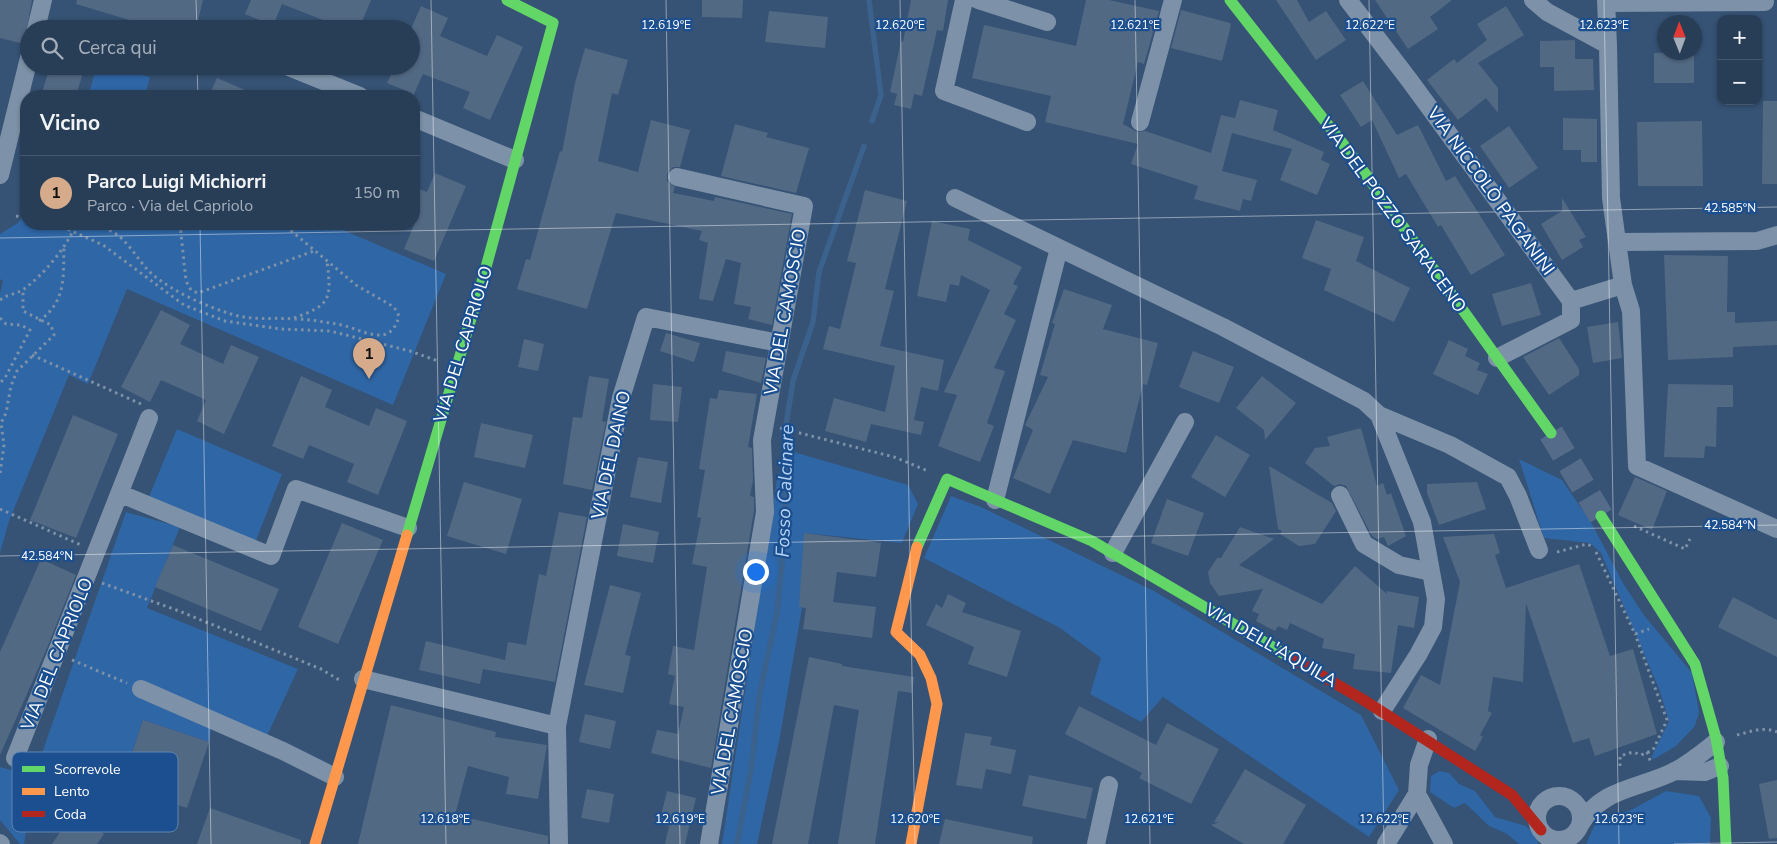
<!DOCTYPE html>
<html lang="it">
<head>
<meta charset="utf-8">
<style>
	body { margin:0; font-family:"Nunito Sans",sans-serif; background:#344961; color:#f1f3f6 }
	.controls { position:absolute; right:15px; top:15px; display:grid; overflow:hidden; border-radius:10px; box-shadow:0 1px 4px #0004 }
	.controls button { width:45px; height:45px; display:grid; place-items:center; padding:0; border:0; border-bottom:1px solid #44576d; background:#283e57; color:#f1f3f6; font:25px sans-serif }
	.compass { position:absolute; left:1657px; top:15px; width:45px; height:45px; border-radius:50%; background:#283e57; box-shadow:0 1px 4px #0004; rotate:359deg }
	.you { position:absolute; left:755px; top:571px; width:18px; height:18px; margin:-12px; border:4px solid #fff; border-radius:50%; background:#1a73e8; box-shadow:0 0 0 8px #1a73e833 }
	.badge { display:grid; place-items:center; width:32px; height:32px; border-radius:50%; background:#d6ab8b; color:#111; font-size:16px; font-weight:700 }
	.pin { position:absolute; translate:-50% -41px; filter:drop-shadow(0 1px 2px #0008) }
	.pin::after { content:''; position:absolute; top:26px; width:18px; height:15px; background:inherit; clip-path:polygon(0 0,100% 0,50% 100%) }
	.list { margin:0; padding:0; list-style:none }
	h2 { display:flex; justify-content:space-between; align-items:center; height:65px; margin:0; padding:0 20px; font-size:21px }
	h2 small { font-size:16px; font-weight:400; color:#a5aeba }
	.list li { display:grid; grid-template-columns:32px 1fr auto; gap:15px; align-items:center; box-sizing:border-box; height:75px; padding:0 20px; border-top:1px solid #44576d }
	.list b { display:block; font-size:19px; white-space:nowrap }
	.list p { margin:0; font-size:16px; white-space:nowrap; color:#a5aeba }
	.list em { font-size:16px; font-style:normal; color:#a5aeba }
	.icon { flex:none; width:28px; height:28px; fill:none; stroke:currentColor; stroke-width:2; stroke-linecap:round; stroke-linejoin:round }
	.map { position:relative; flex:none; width:1777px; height:844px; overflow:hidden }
	.search { position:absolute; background:#283e57; box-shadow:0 1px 4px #0004; left:20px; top:20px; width:400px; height:55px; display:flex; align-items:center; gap:12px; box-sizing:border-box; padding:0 18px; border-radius:28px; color:#a5aeba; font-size:19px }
	.panel { position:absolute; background:#283e57; box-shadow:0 1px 4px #0004; left:20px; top:90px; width:400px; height:140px; border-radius:20px }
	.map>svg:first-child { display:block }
</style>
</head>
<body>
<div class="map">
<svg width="1777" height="844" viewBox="0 0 1777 844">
	<rect width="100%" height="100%" fill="#365274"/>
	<path fill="#2f66a5" d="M 97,66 L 112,66 L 150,77 L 145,96 L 88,96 Z
		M 26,212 L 26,224 L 329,224 L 446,274 L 393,405 L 127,289 L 88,384 L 69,375 L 9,521 L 0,553 L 0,293 L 3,281 L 0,279 L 0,234 L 18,223 Z
		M 177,429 L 282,474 L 255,543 L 148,499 Z
		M 790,451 L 908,485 L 918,504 L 902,543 L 804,533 L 806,585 L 779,742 L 757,844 L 722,844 L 778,473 L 790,478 Z
		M 1519,459 L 1562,480 L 1592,524 L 1623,583 L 1643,614 L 1692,673 L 1699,712 L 1695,726 L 1676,746 L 1656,758 L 1652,759 L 1652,756 L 1669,721 L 1659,689 L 1601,553 L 1590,543 L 1544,538 Z
		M 951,496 L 981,507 L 1154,591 L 1361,715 L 1399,790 L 1369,837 L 1163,697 L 1141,722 L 1090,694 L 1101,658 L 1060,628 L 924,558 Z
		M 126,512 L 180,527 L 147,608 L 298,669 L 267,736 L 214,713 L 209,742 L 143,720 L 121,786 L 132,790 L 122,829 L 50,779 L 29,812 L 24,844 L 20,844 L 0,820 L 0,767 L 34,776 Z
		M 1439,771 L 1449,773 L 1459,784 L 1475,791 L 1495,817 L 1526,826 L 1537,838 L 1538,844 L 1519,844 L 1507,834 L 1489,826 L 1465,803 L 1454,808 L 1430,792 L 1431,776 Z
		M 1666,791 L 1699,796 L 1711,818 L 1710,844 L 1586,844 L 1596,822 L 1631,810 Z"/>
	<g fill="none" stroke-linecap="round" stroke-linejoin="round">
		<path stroke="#3b618d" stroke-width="5.5" d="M 869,0 L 881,95 L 872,121
			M 737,844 L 751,770 L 760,692 L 777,613 L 785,531 L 785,431 L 793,381 L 813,322 L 819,272 L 864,146"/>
	</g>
	<path fill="#526984" d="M 0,0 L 32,0 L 24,44 L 0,38 Z
		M 77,0 L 203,0 L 196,29 L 145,29 L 146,25 L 76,4 Z
		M 251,0 L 371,0 L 359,29 L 325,29 L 328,22 L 282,4 L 273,26 L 245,14 Z
		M 702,0 L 743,0 L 742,18 L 702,17 Z
		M 911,0 L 948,0 L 943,31 L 937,30 L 922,96 L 914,94 L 911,109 L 894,105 L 897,94 L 890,92 L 901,41 L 903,42 Z
		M 1086,0 L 1109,0 L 1159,11 L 1144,64 L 1138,62 L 1123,124 L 1137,132 L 1145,131 L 1211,153 L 1221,115 L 1235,118 L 1240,100 L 1278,110 L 1273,130 L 1324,152 L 1321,160 L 1330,164 L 1317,195 L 1280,180 L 1292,149 L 1232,133 L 1222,171 L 1257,180 L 1251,201 L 1243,199 L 1240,211 L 1194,199 L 1198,186 L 1131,164 L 1138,144 L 1045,122 L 1051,96 L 972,78 L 984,25 L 1076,46 Z
		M 1276,0 L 1297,0 L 1309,22 L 1326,11 L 1346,40 L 1316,60 Z
		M 1375,0 L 1452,0 L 1430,17 L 1438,29 L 1408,49 Z
		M 421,6 L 448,18 L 440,36 L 487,56 L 497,35 L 523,47 L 490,120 L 463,108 L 470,92 L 423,74 L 413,96 L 411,93 L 387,83 L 395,66 L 411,66 L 411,29 Z
		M 1506,6 L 1524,35 L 1478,63 L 1498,88 L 1498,113 L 1486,98 L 1458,120 L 1427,80 L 1454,59 L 1457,63 L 1487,40 L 1477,24 Z
		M 1181,10 L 1230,23 L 1231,25 L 1222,61 L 1171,48 Z
		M 769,11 L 828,17 L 825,48 L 765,42 Z
		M 1575,40 L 1575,59 L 1593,59 L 1594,90 L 1554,91 L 1554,67 L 1540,67 L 1540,41 Z
		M 585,48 L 628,60 L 618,95 L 612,93 L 598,161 L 638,172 L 651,120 L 690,130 L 680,167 L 673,167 L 667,174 L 667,181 L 675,187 L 673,193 L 714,201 L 715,197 L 792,214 L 772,325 L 748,319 L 751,307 L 734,304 L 741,263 L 726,259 L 713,301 L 699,299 L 708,243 L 699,240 L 702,231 L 616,213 L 587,309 L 517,289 L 526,259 L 530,260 L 560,151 L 562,152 L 575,83 Z
		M 1694,52 L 1694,83 L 1654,83 L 1654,53 Z
		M 50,66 L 85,66 L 76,96 L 41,96 Z
		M 217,78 L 259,96 L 209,96 Z
		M 1363,81 L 1397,135 L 1418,125 L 1446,181 L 1455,176 L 1505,255 L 1471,275 L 1441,225 L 1438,227 L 1406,174 L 1399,178 L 1372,120 L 1361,127 L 1340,95 Z
		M 1763,101 L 1777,101 L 1777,184 L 1762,184 Z
		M 1563,118 L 1597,119 L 1597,162 L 1581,162 L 1581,150 L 1563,150 Z
		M 1702,121 L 1703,186 L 1638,186 L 1637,122 Z
		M 735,124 L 768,133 L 766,137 L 809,148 L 796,193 L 721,176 Z
		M 1509,126 L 1538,168 L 1509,188 L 1480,146 Z
		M 435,173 L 466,186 L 434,261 L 404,249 L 414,225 L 414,187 L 427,192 Z
		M 865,190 L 907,201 L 885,289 L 894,291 L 880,346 L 944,360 L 938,391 L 921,387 L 914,420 L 924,422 L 921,435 L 871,424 L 866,442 L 825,431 L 834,398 L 885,412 L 895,366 L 823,349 L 829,326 L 840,329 L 856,263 L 847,261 Z
		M 1562,198 L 1586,237 L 1579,240 L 1583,247 L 1562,260 L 1541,224 L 1562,211 Z
		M 1316,220 L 1364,237 L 1356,261 L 1410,288 L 1394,322 L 1324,290 L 1331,269 L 1302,258 Z
		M 932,221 L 970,229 L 968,240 L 1022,267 L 1013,284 L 1018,286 L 1004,314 L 1016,320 L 994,368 L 1005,371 L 987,423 L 994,426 L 980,462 L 938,446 L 957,395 L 944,392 L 990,290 L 961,275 L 959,286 L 950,284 L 946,302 L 917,296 Z
		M 1664,255 L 1728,256 L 1727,312 L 1735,312 L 1735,323 L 1777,321 L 1777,345 L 1733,347 L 1733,357 L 1668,360 Z
		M 1531,283 L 1541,315 L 1502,326 L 1492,294 Z
		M 1064,289 L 1112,305 L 1103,329 L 1158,343 L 1147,385 L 1143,384 L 1126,453 L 1073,440 L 1050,494 L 1013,478 L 1033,430 L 1025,425 L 1048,377 L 1040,375 L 1055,324 L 1052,323 Z
		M 161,310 L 190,325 L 180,344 L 223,364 L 231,345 L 259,357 L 224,434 L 197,421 L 206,400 L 161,380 L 150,402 L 121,387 Z
		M 1618,322 L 1622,358 L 1593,363 L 1587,327 Z
		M 666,333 L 700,343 L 694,362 L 660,351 Z
		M 1559,338 L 1579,369 L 1579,375 L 1549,395 L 1523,357 Z
		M 524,339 L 544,344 L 538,371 L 518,367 Z
		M 1449,340 L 1468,349 L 1465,356 L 1480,363 L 1477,370 L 1488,374 L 1478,395 L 1433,374 Z
		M 726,351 L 766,358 L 761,383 L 722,371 Z
		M 1193,351 L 1234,367 L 1219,403 L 1179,387 Z
		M 301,376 L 332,390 L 325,407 L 369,426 L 376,408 L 407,421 L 378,495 L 347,482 L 354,464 L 309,445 L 303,459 L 272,446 Z
		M 589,376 L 609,379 L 602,421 L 606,422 L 592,490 L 563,484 L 573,417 L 582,418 Z
		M 1262,376 L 1296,403 L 1265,440 L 1264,430 L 1236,408 Z
		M 653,384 L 682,387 L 678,422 L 650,420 Z
		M 1668,384 L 1733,385 L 1733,407 L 1717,407 L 1716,447 L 1705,446 L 1704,458 L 1664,457 Z
		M 719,390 L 757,394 L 748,447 L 752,448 L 753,480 L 750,496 L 754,497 L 754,511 L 711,768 L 651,753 L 657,730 L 678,734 L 684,707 L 669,704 L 675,676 L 668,674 L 673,646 L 694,650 L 707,567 L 692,564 L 701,518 L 697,517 L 705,470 L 699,469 L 710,398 L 717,399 Z
		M 73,415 L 118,434 L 76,538 L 30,520 Z
		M 481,423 L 533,435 L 525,468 L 474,457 Z
		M 1361,428 L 1377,486 L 1383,483 L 1387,495 L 1391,493 L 1406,536 L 1388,546 L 1384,537 L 1377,539 L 1372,536 L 1346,486 L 1340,484 L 1334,486 L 1305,463 L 1315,448 L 1330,446 L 1327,437 Z
		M 1216,435 L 1250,455 L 1225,497 L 1191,477 Z
		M 638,457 L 668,462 L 661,503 L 630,497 Z
		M 1269,466 L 1332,503 L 1336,511 L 1315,544 L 1299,546 L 1280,534 L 1282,531 L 1278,529 Z
		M 1635,477 L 1667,491 L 1652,530 L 1618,515 Z
		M 464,482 L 522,499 L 506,554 L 447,536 Z
		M 1477,482 L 1486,509 L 1439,525 L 1427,493 L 1427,484 Z
		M 1167,499 L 1204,513 L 1188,556 L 1151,543 Z
		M 559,512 L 587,517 L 555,682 L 483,669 L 480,684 L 419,670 L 426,641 L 505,660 L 508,642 L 526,645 L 539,574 L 546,576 Z
		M 342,523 L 383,540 L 338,644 L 298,627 Z
		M 623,524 L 659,532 L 653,563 L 617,556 Z
		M 1240,527 L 1274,539 L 1239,565 L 1322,604 L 1355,566 L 1387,594 L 1386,591 L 1419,597 L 1414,628 L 1398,625 L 1391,673 L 1353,669 L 1355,654 L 1322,648 L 1324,639 L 1290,623 L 1287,630 L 1278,626 L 1275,631 L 1256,621 L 1259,614 L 1252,611 L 1263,589 L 1219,596 L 1210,583 L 1208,572 L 1217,558 L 1221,558 Z
		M 804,533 L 881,543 L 876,577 L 837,572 L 833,602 L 876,607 L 872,638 L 803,629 L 806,608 L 799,607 Z
		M 1494,534 L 1500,553 L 1495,555 L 1506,588 L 1579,564 L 1610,656 L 1633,649 L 1657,734 L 1595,756 L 1589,738 L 1573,743 L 1526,603 L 1523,682 L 1493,677 L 1488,711 L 1492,713 L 1480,735 L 1483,737 L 1475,751 L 1403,708 L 1421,675 L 1440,685 L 1460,582 L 1443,537 Z
		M 173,545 L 279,589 L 261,631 L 155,587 Z
		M 41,559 L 76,575 L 45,653 L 0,755 L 0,652 Z
		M 610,585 L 641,593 L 625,655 L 631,656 L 623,693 L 584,685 Z
		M 948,594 L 966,603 L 962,612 L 1021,631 L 1007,677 L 968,664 L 974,647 L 926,625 L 936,604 L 942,608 Z
		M 1733,597 L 1777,620 L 1777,657 L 1718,627 Z
		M 809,657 L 842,664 L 842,666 L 914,677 L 912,693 L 898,691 L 875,844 L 838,844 L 859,710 L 834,705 L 808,844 L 772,844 Z
		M 391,705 L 496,732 L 495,737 L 547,745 L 538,799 L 506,794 L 509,777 L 468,766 L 455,815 L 548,836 L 548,844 L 358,844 Z
		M 1079,706 L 1156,745 L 1167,723 L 1219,749 L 1191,804 L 1139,778 L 1142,773 L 1065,734 Z
		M 585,714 L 616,721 L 610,749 L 579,742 Z
		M 143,720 L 209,742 L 187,808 L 121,786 Z
		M 965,733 L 992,737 L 990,745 L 1016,750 L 1011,774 L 986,769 L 982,789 L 956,785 Z
		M 1245,769 L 1306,805 L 1283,844 L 1244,844 L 1211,825 L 1219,822 L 1214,822 Z
		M 1029,775 L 1093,788 L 1086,819 L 1022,806 Z
		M 1777,780 L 1777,838 L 1769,839 L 1759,784 Z
		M 50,782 L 70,795 L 63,807 L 104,834 L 97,844 L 52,844 L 65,825 L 36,807 Z
		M 587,789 L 614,794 L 609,823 L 581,818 Z
		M 667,791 L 696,798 L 685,844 L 665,844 L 669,826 L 659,824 Z
		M 210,808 L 301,840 L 301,844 L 197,844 Z
		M 945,819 L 1033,837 L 1032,844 L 939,844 Z"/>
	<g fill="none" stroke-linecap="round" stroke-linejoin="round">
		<path stroke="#546c89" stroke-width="25" stroke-dasharray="25 12" stroke-linecap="butt" d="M 1551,433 L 1601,516"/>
		<path stroke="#7d92a8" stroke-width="3" stroke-dasharray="2.5 4" stroke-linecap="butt" d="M 25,192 L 26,192
			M 23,206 L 26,207
			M 16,216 L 26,218
			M 56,224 L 103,245 L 184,305 L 225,321 L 281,329 L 330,331 L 410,351 L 438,361
			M 71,224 C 84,228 98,224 111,231 C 129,240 138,262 153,275 C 174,292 205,306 231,314 C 253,321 273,317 295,319 C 309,319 323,322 337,324 C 361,328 390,351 399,316 L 394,307 L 356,285 L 283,224
			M 180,224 L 186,281 L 191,290 L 198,293 L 314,251
			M 0,300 C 8,294 17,294 24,289 C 43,275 62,252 72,233
			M 0,318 L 6,324 L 21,325 L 30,330 L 5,378 L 0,383
			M 294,318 C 330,305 332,300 327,262
			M 39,321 C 67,301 63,276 64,245
			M 32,355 L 141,404
			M 780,428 L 894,457 L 928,471
			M 0,473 L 4,445 L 1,423 L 6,413 L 11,386 L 17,371 L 54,335 L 51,325 L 23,311 L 23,290
			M 0,509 L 81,545
			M 1634,526 L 1685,549 L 1690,539
			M 1557,552 L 1587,544 L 1594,547
			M 1596,552 L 1635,634 L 1649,629
			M 102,583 L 179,611 L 321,669 L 341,681
			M 72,660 L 127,683
			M 1737,735 C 1750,732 1763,726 1777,732
			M 1647,752 L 1651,763
			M 1620,766 L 1620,756 L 1633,752 L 1641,755 L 1653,750 L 1667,720 L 1635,634"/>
		<path stroke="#7d92a8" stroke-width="18" d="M 964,0 L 944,91 L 1027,122
			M 978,0 L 1047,22
			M 1348,0 L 1410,81 L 1571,301 L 1571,320 L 1497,358
			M 1533,0 L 1547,12 L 1608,45 L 1611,198 L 1623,285 L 1631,311 L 1637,466 L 1777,529
			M 1606,0 L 1608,45
			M 1606,3 L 1765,2
			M 36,29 L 43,0
			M 286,66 L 360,96
			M 414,118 L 515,160
			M 1140,122 L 1173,0
			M 0,175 L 29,58
			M 677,177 L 804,206 L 762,440 L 765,512 L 709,844
			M 955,198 L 1223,327 L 1364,401 L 1379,415 L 1422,522 L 1436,599 L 1433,627 L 1418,655 L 1382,711
			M 1617,242 L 1757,241 L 1777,235
			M 1571,301 L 1623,285
			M 1379,415 L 1450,445 L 1508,477 L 1518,496 L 1539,550
			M 121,494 L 271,556 L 296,489 L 408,528
			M 1340,495 L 1364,544 L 1399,565 L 1431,572
			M 995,500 L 1059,248
			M 1113,553 L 1185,422
			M 363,679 L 557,726
			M 141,689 L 283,751 L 335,777
			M 1428,739 L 1419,765 L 1417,794 L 1444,844
			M 15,758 L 149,418
			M 1674,771 L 1705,772 L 1720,766
			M1537 818a22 22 0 1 1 44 0a22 22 0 1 1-44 0Z
			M 1580,825 C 1602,787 1640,789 1675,771 C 1690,763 1703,752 1716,742
			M 0,843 L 1,844
			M 559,844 L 557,726 L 621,398 L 646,317 L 779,343
			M 1096,844 L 1109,785
			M 1386,844 L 1417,794"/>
		<path stroke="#63d668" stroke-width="11" d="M 1230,0 L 1354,158 L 1551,433
			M 1601,516 L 1695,664 L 1716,738 L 1723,778 L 1726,844
			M 407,535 L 483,278 L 553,23 L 507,0
			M 917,547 L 947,479 L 1092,541 L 1293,659"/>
		<path stroke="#ff974d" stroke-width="11" d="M 315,844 L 407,535
			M 911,844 L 937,704 L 931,678 L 920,655 L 896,632 L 917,547"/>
		<path stroke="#b3261e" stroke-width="11" d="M 1293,659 L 1362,699 L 1512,795 L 1541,830"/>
	</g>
	<path fill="none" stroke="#fff" stroke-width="1" stroke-opacity="0.45" d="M 196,0 L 197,29M 431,0 L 446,844M 666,0 L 680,844M 900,0 L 915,844M 1135,0 L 1150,844M 1369,0 L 1384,844M 1604,0 L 1619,844M 197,66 L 198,96M 200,224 L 211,844M 0,238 L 1777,207M 0,556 L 1777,525M 1674,844 L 1777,842"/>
	<g text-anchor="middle" stroke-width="4.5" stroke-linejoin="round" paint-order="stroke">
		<g font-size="18" fill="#fff" stroke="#1b4f8f">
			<text transform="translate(1491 191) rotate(54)" y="6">VIA NICCOLÒ PAGANINI</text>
			<text transform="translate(1393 215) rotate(54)" y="6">VIA DEL POZZO SARACENO</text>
			<text transform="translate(785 312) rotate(-80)" y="6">VIA DEL CAMOSCIO</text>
			<text transform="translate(463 344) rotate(-73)" y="6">VIA DEL CAPRIOLO</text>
			<text transform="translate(611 455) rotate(-78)" y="6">VIA DEL DAINO</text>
			<text transform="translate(1271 645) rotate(30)" y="6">VIA DELL'AQUILA</text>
			<text transform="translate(57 654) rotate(-68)" y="6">VIA DEL CAPRIOLO</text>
			<text transform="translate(732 712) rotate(-80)" y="6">VIA DEL CAMOSCIO</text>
		</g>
		<g font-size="19" font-style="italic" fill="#b5d3f5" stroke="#1b4f8f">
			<text transform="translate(784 491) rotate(-88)" y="7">Fosso Calcinare</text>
		</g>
	</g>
	<rect x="12" y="752" width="166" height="80" rx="8" fill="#1b4f8f" stroke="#5f84b1" stroke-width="1"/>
	<rect x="22" y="766" width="23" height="6" fill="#63d668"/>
	<rect x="22" y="788" width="23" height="7" fill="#ff974d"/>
	<rect x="22" y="811" width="23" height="6" fill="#b3261e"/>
	<g font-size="14" fill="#fff">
		<text x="54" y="774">Scorrevole</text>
		<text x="54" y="796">Lento</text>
		<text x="54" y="819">Coda</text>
	</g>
	<g font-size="12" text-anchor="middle" fill="#fff" stroke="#1b4f8f" stroke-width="4.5" stroke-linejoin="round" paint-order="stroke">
		<text x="666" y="29">12.619°E</text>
		<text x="900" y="29">12.620°E</text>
		<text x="1135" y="29">12.621°E</text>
		<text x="1370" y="29">12.622°E</text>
		<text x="1604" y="29">12.623°E</text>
		<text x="1730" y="212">42.585°N</text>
		<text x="1730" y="529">42.584°N</text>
		<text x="47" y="560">42.584°N</text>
		<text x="445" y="823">12.618°E</text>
		<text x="680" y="823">12.619°E</text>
		<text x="915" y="823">12.620°E</text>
		<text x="1149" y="823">12.621°E</text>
		<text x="1384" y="823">12.622°E</text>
		<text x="1619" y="823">12.623°E</text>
	</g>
</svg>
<div class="controls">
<button>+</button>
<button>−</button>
</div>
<svg class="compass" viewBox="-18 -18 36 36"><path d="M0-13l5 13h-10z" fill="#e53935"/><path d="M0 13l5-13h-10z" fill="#a5aeba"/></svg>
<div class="you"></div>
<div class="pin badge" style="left:369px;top:379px">1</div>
<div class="search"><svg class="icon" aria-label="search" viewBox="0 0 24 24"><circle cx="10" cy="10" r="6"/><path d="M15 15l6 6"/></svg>Cerca qui</div>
<section class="panel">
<h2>Vicino<small></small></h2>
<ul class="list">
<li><span class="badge">1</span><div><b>Parco Luigi Michiorri</b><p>Parco · Via del Capriolo</p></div><em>150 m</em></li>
</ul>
</section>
</div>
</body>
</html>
